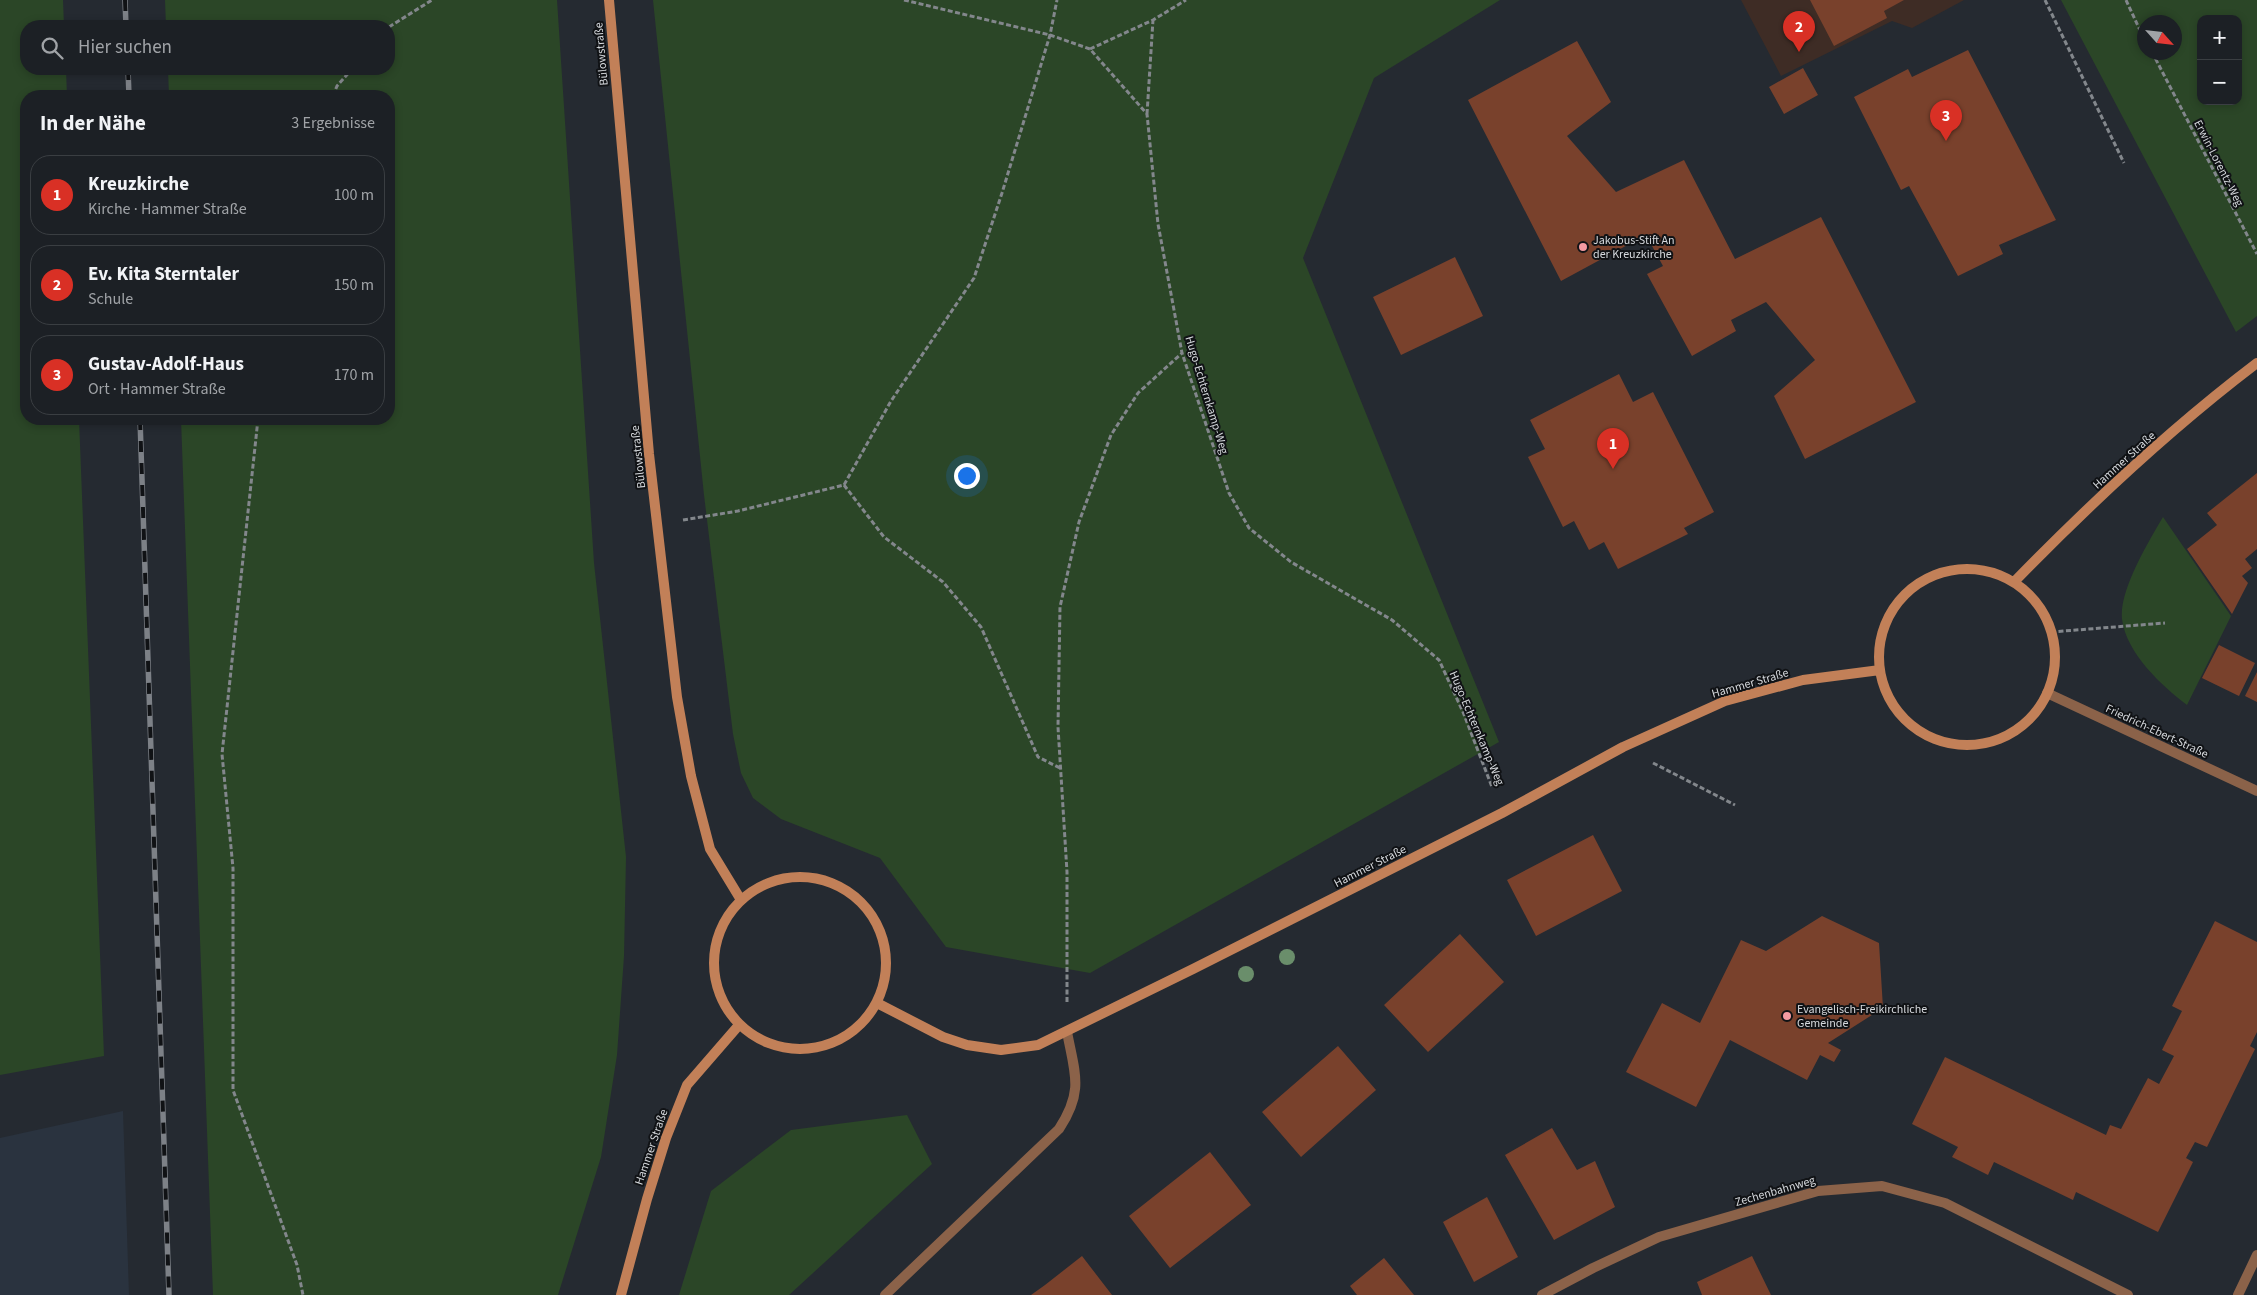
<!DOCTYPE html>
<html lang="de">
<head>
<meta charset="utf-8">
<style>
	body { margin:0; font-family:"Source Sans 3",sans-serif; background:#25282d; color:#f1f3f6 }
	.controls { position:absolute; right:15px; top:15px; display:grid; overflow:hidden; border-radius:10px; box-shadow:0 2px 8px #0003 }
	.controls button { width:45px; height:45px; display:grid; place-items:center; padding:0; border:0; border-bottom:1px solid #3a3e42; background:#1c2025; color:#f1f3f6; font:25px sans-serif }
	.compass { position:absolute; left:2137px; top:15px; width:45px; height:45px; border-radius:50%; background:#1c2025; box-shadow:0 2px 8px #0003; rotate:117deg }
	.you { position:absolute; left:966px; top:475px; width:18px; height:18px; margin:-12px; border:4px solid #fff; border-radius:50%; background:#1a73e8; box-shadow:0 0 0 8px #1a73e833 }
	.badge { display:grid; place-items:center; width:32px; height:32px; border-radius:50%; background:#d93025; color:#fff; font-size:16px; font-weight:700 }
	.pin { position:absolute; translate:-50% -41px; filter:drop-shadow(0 1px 2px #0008) }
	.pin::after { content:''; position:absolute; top:26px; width:18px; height:15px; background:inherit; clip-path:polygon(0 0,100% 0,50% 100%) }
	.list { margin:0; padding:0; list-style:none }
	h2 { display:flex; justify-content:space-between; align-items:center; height:65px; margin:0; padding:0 20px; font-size:21px }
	h2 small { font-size:16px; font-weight:400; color:#a0a3a7 }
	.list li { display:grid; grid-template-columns:32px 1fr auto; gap:15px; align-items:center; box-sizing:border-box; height:80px; margin:0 10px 10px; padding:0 10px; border:1px solid #3a3e42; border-radius:20px }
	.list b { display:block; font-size:19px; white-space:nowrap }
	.list p { margin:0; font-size:16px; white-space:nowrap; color:#a0a3a7 }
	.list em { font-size:16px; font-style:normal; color:#a0a3a7 }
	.icon { flex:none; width:28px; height:28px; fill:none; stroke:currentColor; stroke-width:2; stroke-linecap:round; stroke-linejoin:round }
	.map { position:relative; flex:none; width:2257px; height:1295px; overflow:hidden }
	.search { position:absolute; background:#1c2025; box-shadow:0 2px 8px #0003; left:20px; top:20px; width:375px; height:55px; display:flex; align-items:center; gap:12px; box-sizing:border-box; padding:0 18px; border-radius:20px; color:#a0a3a7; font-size:19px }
	.panel { position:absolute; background:#1c2025; box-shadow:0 2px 8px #0003; left:20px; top:90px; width:375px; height:335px; border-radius:20px }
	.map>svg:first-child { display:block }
</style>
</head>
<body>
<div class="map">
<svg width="2257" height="1295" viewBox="0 0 2257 1295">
	<rect width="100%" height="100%" fill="#252a31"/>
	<path fill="#2a333f" d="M 123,1111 L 129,1295 L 0,1295 L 0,1138 Z"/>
	<path fill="#3e2c25" d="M 1741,0 L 1964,0 L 1912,28 L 1892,21 L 1781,76 Z"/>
	<path fill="#2b4627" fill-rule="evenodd" d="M 0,0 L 63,0 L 64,26 L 26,26 L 26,69 L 66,69 L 67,96 L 26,96 L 26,419 L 79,419 L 104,1056 L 0,1075 Z
		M 165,0 L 557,0 L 594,563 L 626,857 L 624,956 L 617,1055 L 601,1157 L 558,1295 L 213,1295 L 181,419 L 389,419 L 389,96 L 169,96 L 168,69 L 389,69 L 389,26 L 166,26 Z
		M 653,0 L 1500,0 L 1374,78 L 1303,258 L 1499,742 L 1090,973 L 946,947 L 880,858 L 781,819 L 753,798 L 741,773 L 733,734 L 704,495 Z
		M 2061,0 L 2257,0 L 2257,316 L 2236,332 ZM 2201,19 L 2238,19 L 2238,101 L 2201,101 ZM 2174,22 L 2174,52 L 2144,52 L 2144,22 Z
		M 2163,517 L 2231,616 L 2187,705 C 2162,686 2126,653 2122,619 C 2119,590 2149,541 2163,517 Z
		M 907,1115 L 932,1164 L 789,1295 L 679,1295 L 711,1191 L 791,1130 Z"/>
	<path fill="#79412c" d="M 1810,0 L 1904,0 L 1884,11 L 1887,18 L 1834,46 Z
		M 1577,41 L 1611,102 L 1567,136 L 1616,192 L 1684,160 L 1735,259 L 1821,217 L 1916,402 L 1805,459 L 1774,396 L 1815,360 L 1766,302 L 1731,320 L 1736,331 L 1692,356 L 1647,274 L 1663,266 L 1646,235 L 1561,281 L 1468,100 Z
		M 1968,50 L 2056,220 L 1999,245 L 2003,254 L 1958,276 L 1909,186 L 1901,190 L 1854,97 L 1908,69 L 1912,77 Z
		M 1803,68 L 1818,95 L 1784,114 L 1769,87 Z
		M 1455,257 L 1483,316 L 1401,355 L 1373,297 Z
		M 1619,374 L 1633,402 L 1653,392 L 1714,512 L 1684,528 L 1688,534 L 1618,569 L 1604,542 L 1589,550 L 1574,521 L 1563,527 L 1528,457 L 1545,449 L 1530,420 Z
		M 2257,473 L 2257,549 L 2245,559 L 2252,568 L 2242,576 L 2248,583 L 2232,614 L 2187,549 L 2217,525 L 2207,513 Z
		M 2219,645 L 2255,663 L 2239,696 L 2202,678 Z
		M 2257,672 L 2257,702 L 2245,696 Z
		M 1593,835 L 1622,891 L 1536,936 L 1507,880 Z
		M 1822,916 L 1879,943 L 1883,1008 L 1828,1043 L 1841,1050 L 1834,1062 L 1820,1055 L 1807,1080 L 1730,1040 L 1696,1107 L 1626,1072 L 1662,1003 L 1700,1023 L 1741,940 L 1766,951 Z
		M 2215,921 L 2257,942 L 2257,1032 L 2250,1046 L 2255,1049 L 2207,1147 L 2195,1142 L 2186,1158 L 2193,1162 L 2158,1232 L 2076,1192 L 2073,1200 L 1994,1162 L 1988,1175 L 1952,1157 L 1958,1147 L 1912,1124 L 1945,1057 L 2106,1135 L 2110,1125 L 2121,1129 L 2148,1078 L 2159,1084 L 2174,1056 L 2162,1050 L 2182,1011 L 2172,1006 Z
		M 1460,934 L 1504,982 L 1428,1052 L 1384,1005 Z
		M 1338,1046 L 1376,1090 L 1301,1157 L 1262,1112 Z
		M 1552,1128 L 1577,1170 L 1595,1161 L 1615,1207 L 1554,1240 L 1505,1155 Z
		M 1210,1152 L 1251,1205 L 1170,1268 L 1129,1216 Z
		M 1487,1197 L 1518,1257 L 1474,1282 L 1443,1222 Z
		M 1082,1256 L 1112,1295 L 1031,1295 L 1045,1285 Z
		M 1752,1256 L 1771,1295 L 1702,1295 L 1697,1282 Z
		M 1384,1258 L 1414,1295 L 1357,1295 L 1350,1286 Z"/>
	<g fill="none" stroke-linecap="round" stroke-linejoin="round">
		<path stroke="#83878c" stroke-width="3" stroke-dasharray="5 2.5" stroke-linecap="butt" d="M 904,0 L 1050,35 L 1090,49 L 1147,114 L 1158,224 L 1182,353 L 1229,493 L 1249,528 L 1291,562 L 1392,620 L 1439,660 L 1463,712 L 1492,787
			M 2045,0 L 2124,163
			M 2126,0 L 2144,39
			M 389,27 L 432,0
			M 1090,49 L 1153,20 L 1186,0
			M 2152,52 L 2257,254
			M 333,96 L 337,86 L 352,69
			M 1147,114 L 1153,20
			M 258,419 L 222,754 L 233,868 L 233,1090 L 297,1265 L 303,1295
			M 844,485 L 884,537 L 943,582 L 981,627 L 1038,757 L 1060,768
			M 683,520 L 738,511 L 844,485 L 891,401 L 974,278 L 1002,193 L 1050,35 L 1057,0
			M 2051,632 L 2165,623
			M 1653,763 L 1735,805
			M 1067,1002 L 1067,872 L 1058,727 L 1060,607 L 1079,522 L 1111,435 L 1138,393 L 1182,353"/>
		<path stroke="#8b6249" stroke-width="10" d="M 885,1295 L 1059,1129 C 1084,1091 1075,1074 1067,1032"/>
		<path stroke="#8b6249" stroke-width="10" d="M 2047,693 L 2257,791
			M 1542,1295 L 1593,1268 L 1659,1237 L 1818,1191 L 1882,1186 L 1945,1203 L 2128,1295
			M 2238,1295 L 2257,1255"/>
		<path stroke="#c28058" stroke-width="10" d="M 609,0 L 649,454 L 677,697 L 691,776 L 710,849 L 741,900
			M1879 657a88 88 0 1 1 176 0a88 88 0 1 1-176 0Z
			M 2014,582 C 2090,504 2170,429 2257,363
			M714 963a86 86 0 1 1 172 0a86 86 0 1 1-172 0Z
			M 877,1003 L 943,1037 L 967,1045 L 1001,1050 L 1038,1045 L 1193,969 L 1502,813 L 1623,747 L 1725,701 L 1803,680 L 1880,670
			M 621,1295 L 647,1199 L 666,1138 L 687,1085 L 739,1025"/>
		<g stroke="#7d8187" stroke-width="5.5">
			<path id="rail" d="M 125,0 L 126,26
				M 128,69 L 129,96
				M 140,419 L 169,1295"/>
		</g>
		<use href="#rail" stroke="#101215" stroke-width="4" stroke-dasharray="11" stroke-linecap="butt"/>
	</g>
	<g fill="#6a8e6b">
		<circle cx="1287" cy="957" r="8"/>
		<circle cx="1246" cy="974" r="8"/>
	</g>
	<g fill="#f49aa1" stroke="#101215" stroke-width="2">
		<circle cx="1583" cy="247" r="5"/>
		<circle cx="1787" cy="1016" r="5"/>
	</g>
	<g text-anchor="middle" stroke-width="4" stroke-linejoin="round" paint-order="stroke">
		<g font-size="12" fill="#d6d9dd" stroke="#101215">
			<text transform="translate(601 54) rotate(-95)" y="4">Bülowstraße</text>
			<text transform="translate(2219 163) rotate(63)" y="4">Erwin-Lorentz-Weg</text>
			<text transform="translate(1207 395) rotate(73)" y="4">Hugo-Echternkamp-Weg</text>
			<text transform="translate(638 457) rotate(-96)" y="4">Bülowstraße</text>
			<text transform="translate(2124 460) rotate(-42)" y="4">Hammer Straße</text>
			<text transform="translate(1750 683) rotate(-16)" y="4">Hammer Straße</text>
			<text transform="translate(1477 728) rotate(67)" y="4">Hugo-Echternkamp-Weg</text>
			<text transform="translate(2157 731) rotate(25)" y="4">Friedrich-Ebert-Straße</text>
			<text transform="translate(1370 866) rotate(-27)" y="4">Hammer Straße</text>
			<text transform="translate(651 1147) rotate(-71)" y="4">Hammer Straße</text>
			<text transform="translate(1775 1191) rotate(-16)" y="4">Zechenbahnweg</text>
		</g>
		<g font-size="12" fill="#d6d9dd" stroke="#101215" text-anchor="start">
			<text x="1593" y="244">Jakobus-Stift An<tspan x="1593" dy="14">der Kreuzkirche</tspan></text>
			<text x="1797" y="1013">Evangelisch-Freikirchliche<tspan x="1797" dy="14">Gemeinde</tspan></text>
		</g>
	</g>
</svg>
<div class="controls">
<button>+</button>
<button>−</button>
</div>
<svg class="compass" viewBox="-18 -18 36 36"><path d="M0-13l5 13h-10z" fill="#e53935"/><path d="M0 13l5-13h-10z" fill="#a0a3a7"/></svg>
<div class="you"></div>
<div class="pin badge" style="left:1613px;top:469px">1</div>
<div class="pin badge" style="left:1799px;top:52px">2</div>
<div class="pin badge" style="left:1946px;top:141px">3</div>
<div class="search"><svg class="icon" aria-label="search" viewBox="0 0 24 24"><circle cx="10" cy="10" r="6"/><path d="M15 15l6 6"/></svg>Hier suchen</div>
<section class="panel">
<h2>In der Nähe<small>3 Ergebnisse</small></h2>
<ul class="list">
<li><span class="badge">1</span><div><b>Kreuzkirche</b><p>Kirche · Hammer Straße</p></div><em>100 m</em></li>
<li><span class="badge">2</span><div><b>Ev. Kita Sterntaler</b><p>Schule</p></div><em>150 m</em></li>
<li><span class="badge">3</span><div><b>Gustav-Adolf-Haus</b><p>Ort · Hammer Straße</p></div><em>170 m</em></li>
</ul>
</section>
</div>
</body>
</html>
